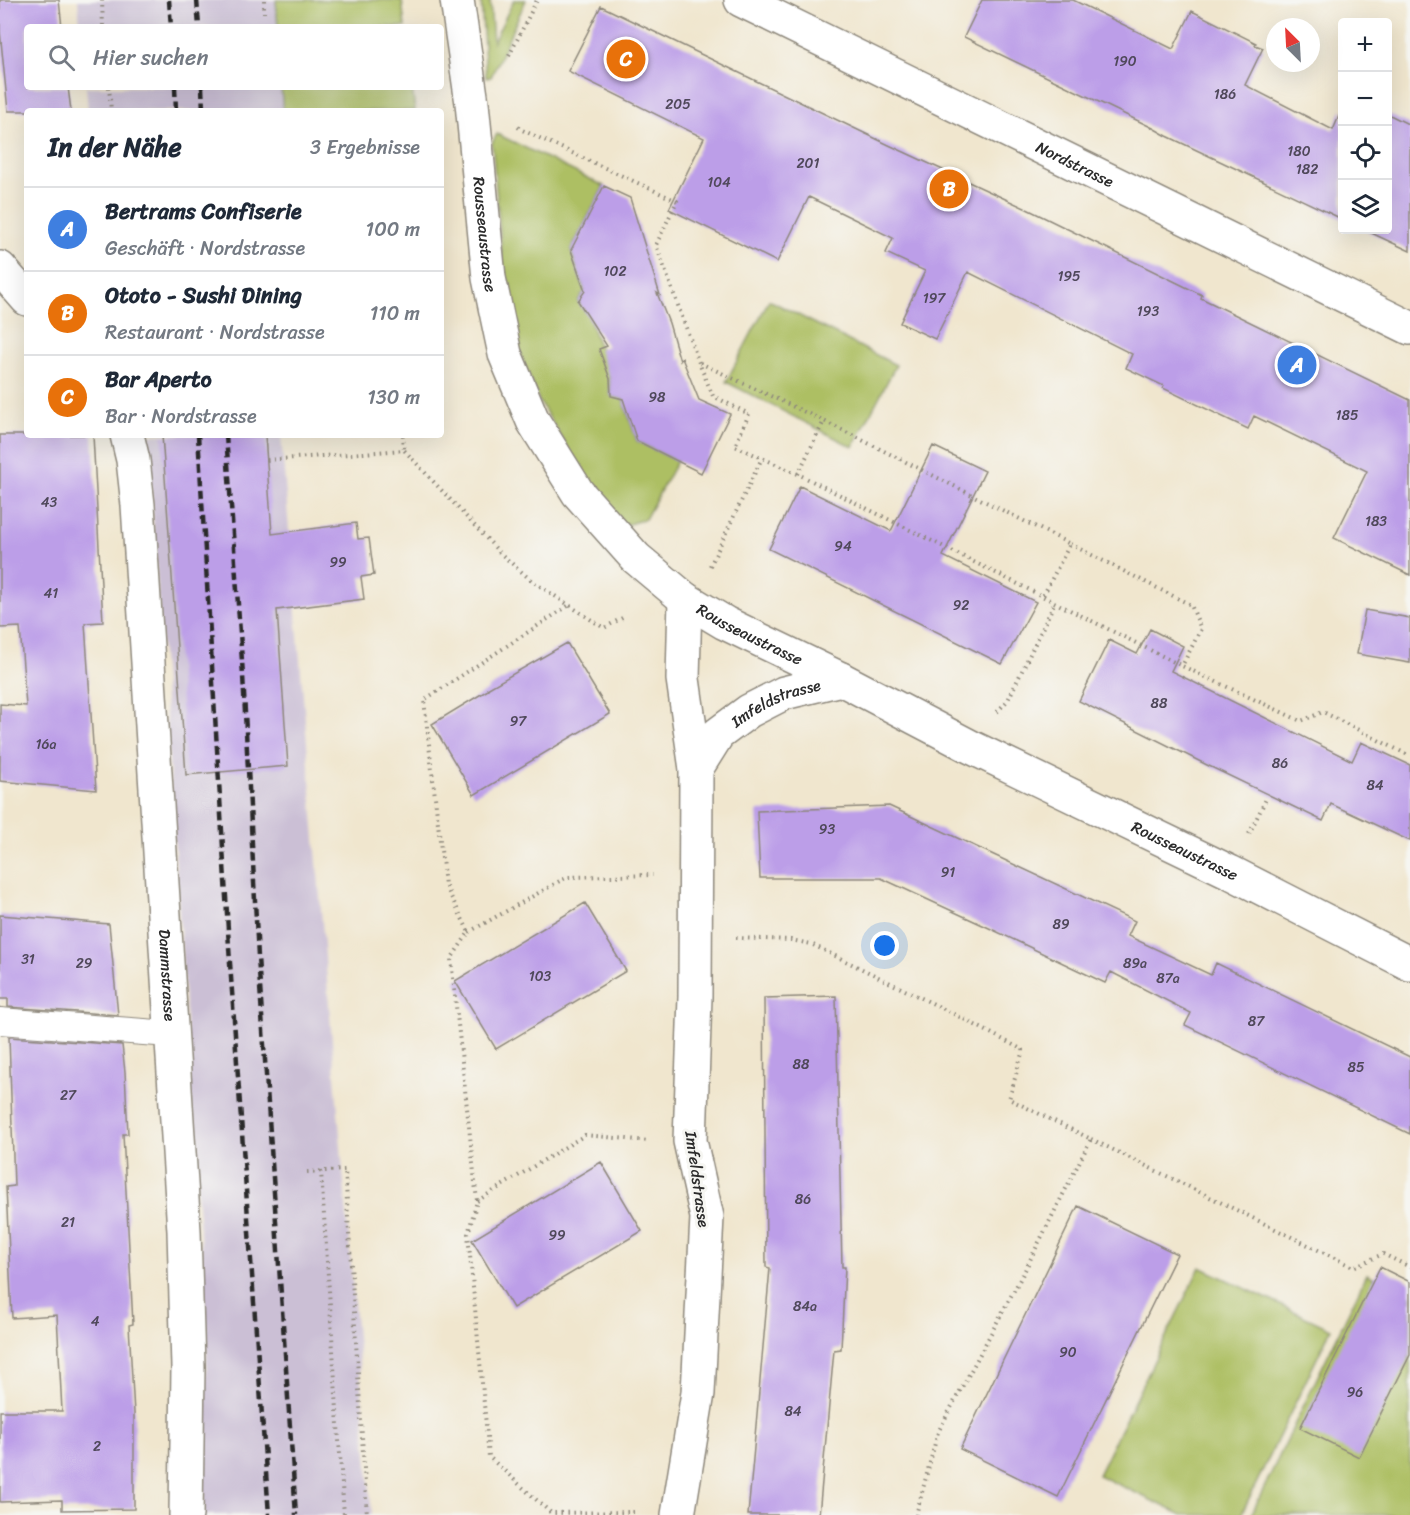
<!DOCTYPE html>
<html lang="de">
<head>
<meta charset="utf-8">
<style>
	body { margin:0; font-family:Sriracha,sans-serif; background:#f6f6f7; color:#1f2937 }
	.controls { position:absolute; right:18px; top:18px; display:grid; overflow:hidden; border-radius:6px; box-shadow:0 6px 24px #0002 }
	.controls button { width:54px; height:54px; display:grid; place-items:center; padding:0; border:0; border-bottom:2px solid #e0e1e3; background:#fff; color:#1f2937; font:30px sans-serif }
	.compass { position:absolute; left:1266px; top:18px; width:54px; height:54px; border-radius:50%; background:#fff; box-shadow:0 6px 24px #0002; rotate:336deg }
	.you { position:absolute; left:885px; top:946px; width:21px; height:21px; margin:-15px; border:4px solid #fff; border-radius:50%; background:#1a73e8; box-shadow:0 0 0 9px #1a73e833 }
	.badge { display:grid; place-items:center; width:39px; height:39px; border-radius:50%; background:#d1495b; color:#fff; font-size:20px; font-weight:700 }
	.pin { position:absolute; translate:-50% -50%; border:3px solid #fff; box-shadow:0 2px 6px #0006 }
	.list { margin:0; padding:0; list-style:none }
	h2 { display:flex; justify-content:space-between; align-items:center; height:78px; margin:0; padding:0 24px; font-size:26px }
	h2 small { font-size:20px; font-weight:400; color:#747a83 }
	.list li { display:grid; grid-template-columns:39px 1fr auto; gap:18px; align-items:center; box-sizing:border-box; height:84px; padding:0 24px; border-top:2px solid #e0e1e3 }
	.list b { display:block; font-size:22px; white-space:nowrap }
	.list p { margin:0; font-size:20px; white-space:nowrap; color:#747a83 }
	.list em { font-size:20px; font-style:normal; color:#747a83 }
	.icon { flex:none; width:33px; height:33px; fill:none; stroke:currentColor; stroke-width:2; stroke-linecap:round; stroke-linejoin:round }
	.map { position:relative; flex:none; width:1410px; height:1515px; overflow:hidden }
	.search { position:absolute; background:#fff; box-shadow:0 6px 24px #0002; left:24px; top:24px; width:420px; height:66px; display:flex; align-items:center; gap:15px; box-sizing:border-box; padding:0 21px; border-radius:6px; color:#747a83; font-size:22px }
	.panel { position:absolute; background:#fff; box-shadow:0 6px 24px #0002; left:24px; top:108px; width:420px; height:330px; border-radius:6px }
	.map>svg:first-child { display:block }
</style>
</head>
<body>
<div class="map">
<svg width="1410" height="1515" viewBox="0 0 1410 1515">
	<rect width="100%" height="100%" fill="#f6f6f2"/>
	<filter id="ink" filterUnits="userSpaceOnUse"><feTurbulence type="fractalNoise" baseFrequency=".0167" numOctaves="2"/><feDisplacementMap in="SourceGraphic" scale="12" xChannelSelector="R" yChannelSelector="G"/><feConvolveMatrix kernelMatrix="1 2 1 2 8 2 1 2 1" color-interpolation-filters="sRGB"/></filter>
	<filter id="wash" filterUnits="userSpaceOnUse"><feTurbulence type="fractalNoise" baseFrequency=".008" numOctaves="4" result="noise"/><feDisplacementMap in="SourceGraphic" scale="24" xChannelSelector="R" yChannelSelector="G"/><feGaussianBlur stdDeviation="1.35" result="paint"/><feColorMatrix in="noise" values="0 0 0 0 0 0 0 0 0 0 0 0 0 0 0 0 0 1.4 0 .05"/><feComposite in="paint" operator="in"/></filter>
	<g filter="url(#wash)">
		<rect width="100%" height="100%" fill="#f0e6ce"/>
		<path fill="#cbbfd5" d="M 78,0 L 286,0 L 288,27 L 80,27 Z
			M 86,87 L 293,87 L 290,111 L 88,111 Z
			M 146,435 L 281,435 L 372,1515 L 203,1515 L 207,1338 L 148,442 Z"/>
		<path fill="#adbf63" stroke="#6c7547" stroke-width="1.5" d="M 276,0 L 402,0 L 405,27 L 278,27 Z
			M 481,0 L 490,0 L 493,42 L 514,0 L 526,0 L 491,77 L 486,78 Z
			M 281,87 L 412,87 L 415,111 L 283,111 Z
			M 497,134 L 604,186 L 571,250 L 585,291 L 578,301 L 588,316 L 609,373 L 611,396 L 623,399 L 637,441 L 677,461 L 645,519 L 622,526 L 595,492 L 539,401 L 515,342 L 504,278 L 492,143 Z
			M 769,300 L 896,365 L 853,447 L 726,382 Z
			M 1200,1267 L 1331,1329 L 1241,1515 L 1182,1515 L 1098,1475 Z
			M 1367,1274 L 1410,1295 L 1410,1515 L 1251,1515 Z"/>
		<g id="blocks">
			<path fill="#bc9ee8" d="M 0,0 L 59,0 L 62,27 L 27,27 L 27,87 L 68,87 L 71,111 L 8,111 L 0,31 Z
				M 982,0 L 1073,0 L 1173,49 L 1192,11 L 1256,43 L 1255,45 L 1263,48 L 1245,85 L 1333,130 L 1342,109 L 1342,219 L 1167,136 L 1153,128 L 964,37 Z
				M 601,6 L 889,145 L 1029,210 L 1202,295 L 1201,298 L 1410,400 L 1410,575 L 1334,538 L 1367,471 L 1254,416 L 1248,429 L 1163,388 L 1164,386 L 1126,368 L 1132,354 L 968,272 L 935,339 L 900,323 L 925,271 L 886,253 L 893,238 L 854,219 L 809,197 L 777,262 L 669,209 L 704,138 L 568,71 Z
				M 1388,114 L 1410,125 L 1410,251 L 1365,230 L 1388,230 Z
				M 604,186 L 630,198 L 660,295 L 657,293 L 669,323 L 680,361 L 682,358 L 699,400 L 730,414 L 701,473 L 637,441 L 623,399 L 611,396 L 610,379 L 599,349 L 607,346 L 578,301 L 585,291 L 571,250 Z
				M 0,435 L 93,435 L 103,622 L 85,623 L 96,790 L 0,781 L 0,704 L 26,706 L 20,627 L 0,628 Z
				M 162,435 L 265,435 L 272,534 L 356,523 L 358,539 L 369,538 L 374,575 L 361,577 L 364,599 L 277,610 L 288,766 L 186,775 Z
				M 933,446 L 985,471 L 943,556 L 1036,602 L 1002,664 L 769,549 L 800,486 L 891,531 Z
				M 1365,610 L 1410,618 L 1410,663 L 1357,654 Z
				M 1150,629 L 1183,646 L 1171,671 L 1352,761 L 1361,742 L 1410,765 L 1410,841 L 1331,804 L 1323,821 L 1209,766 L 1079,701 L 1109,640 L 1137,654 Z
				M 567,643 L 610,714 L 474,795 L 432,724 L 488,690 L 487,689 Z
				M 889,806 L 1135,921 L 1128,936 L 1211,975 L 1216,963 L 1410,1057 L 1410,1134 L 1185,1025 L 1191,1013 L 1111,972 L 1105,983 L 987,927 L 881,878 L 760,878 L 757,811 Z
				M 585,903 L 626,971 L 496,1049 L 455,981 Z
				M 0,915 L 109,924 L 118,1015 L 8,1007 L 8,999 L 0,999 Z
				M 836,996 L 842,1267 L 845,1267 L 841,1349 L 834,1350 L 819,1515 L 748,1515 L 770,1268 L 766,1267 L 764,998 Z
				M 9,1037 L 122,1045 L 125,1072 L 128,1134 L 123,1134 L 133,1324 L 129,1325 L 134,1413 L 134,1509 L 62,1510 L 62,1500 L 0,1502 L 0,1411 L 62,1411 L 57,1315 L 12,1318 L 6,1187 L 14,1186 Z
				M 601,1162 L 642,1231 L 513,1308 L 472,1240 Z
				M 1078,1206 L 1177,1254 L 1058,1497 L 960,1449 Z
				M 1380,1267 L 1410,1282 L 1410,1355 L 1359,1457 L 1300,1428 Z"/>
		</g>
	</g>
	<g filter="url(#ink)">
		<use href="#blocks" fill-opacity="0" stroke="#8e887c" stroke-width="1.5"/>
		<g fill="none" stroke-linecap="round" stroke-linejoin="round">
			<g stroke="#8e887c" stroke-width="28">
				<path id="service" d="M 0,1021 L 170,1034"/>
			</g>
			<g stroke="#8e887c" stroke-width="36">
				<g id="minor">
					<path id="s1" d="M 457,0 L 472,103 L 489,278 L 505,354 L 533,421 L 578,493 L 636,558 L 685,599 L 725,623 L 841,679 L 971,747 L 1230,872 L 1410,964"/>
					<path id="s2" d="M 741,0 L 1410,328"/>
					<path d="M 0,268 L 27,299"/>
					<path id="s3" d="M 127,435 L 133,460 L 138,505 L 184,1231 L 188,1367 L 186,1515"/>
					<path id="s4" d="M 696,769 L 718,734 L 749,711 L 784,693 L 841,679"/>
					<path d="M 678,1515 L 698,1393 L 707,1217 L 690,1141 L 695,997 L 696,769 L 683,679 L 685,599"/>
				</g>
			</g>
			<path stroke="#8e887c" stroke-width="4" stroke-dasharray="1.5 4.5" stroke-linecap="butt" d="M 102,0 L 103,27
				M 264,0 L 264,13
				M 509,56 L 537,0
				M 109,87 L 111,111
				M 518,127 L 522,130 L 677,201 L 656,245 L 699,363 L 713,396 L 749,414 L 735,446 L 798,474 L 1182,666 L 1301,721 L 1323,712 L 1410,756
				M 700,363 L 824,421 L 1070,544 L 1043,596
				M 403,435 L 404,450
				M 267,460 L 404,450 L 501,554 L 532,581 L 604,628 L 624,617
				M 798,474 L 824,421
				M 1070,544 L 1191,605 L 1201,629 L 1182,666
				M 710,566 L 762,458
				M 568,606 L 424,700 L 445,885 L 469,932 L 451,959 L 477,1201 L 468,1234 L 489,1457 L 551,1513 L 636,1512
				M 997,712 L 1008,700 L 1055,602
				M 1249,834 L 1266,799
				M 469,932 L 567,877 L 653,875
				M 736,938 L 791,940 L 811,944 L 954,1014 L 1023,1050 L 1009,1099 L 1091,1139 L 1025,1270 L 938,1432 L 916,1515
				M 1091,1139 L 1353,1267 L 1383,1254 L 1410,1267
				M 321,1171 L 344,1515
				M 307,1172 L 345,1170 L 367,1515
				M 477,1201 L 585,1135 L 649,1141"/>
			<use href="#service" stroke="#fff" stroke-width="26"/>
			<use href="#minor" stroke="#fff" stroke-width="33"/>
			<path stroke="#2b2b2b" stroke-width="4.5" stroke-dasharray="9 4.5" stroke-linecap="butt" d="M 169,0 L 171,27
				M 197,0 L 199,27
				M 175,87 L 176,111
				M 202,87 L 203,111
				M 198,435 L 230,963 L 269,1515
				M 226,435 L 243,675 L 258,957 L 296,1515"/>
		</g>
	</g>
	<g text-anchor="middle" stroke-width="6" stroke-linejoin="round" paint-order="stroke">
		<g font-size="14" fill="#4f485a">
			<text x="1125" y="66">190</text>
			<text x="1225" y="99">186</text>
			<text x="678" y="109">205</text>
			<text x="1299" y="156">180</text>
			<text x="808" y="168">201</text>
			<text x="1307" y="174">182</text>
			<text x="719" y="187">104</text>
			<text x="615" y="276">102</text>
			<text x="1069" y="281">195</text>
			<text x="934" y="303">197</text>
			<text x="1148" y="316">193</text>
			<text x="657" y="402">98</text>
			<text x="1347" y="420">185</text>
			<text x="49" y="507">43</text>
			<text x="1376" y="526">183</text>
			<text x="843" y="551">94</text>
			<text x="338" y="567">99</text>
			<text x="51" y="598">41</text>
			<text x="961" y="610">92</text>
			<text x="1159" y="708">88</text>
			<text x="518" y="726">97</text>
			<text x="46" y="749">16a</text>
			<text x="1280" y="768">86</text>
			<text x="1375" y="790">84</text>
			<text x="827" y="834">93</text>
			<text x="948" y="877">91</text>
			<text x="1061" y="929">89</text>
			<text x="28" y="964">31</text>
			<text x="84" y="968">29</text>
			<text x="1135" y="968">89a</text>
			<text x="540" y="981">103</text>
			<text x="1168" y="983">87a</text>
			<text x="1256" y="1026">87</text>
			<text x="801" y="1069">88</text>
			<text x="1356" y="1072">85</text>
			<text x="68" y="1100">27</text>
			<text x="803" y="1204">86</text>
			<text x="68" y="1227">21</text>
			<text x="557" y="1240">99</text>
			<text x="805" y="1311">84a</text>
			<text x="95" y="1326">4</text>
			<text x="1068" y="1357">90</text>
			<text x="1355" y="1397">96</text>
			<text x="793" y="1416">84</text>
			<text x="97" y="1451">2</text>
		</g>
		<g font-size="16" fill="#2b2b2b" stroke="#f6f6f2">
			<text dy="6" stroke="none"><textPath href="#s2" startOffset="372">Nordstrasse</textPath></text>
			<text dy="6" stroke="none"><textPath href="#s1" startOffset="236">Rousseaustrasse</textPath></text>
			<text dy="6" stroke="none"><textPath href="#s1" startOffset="740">Rousseaustrasse</textPath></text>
			<text dy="6" stroke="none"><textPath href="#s4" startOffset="108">Imfeldstrasse</textPath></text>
			<text dy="6" stroke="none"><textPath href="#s1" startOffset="1226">Rousseaustrasse</textPath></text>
			<text dy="6" stroke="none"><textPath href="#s3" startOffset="542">Dammstrasse</textPath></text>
			<text transform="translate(698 1179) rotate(82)" y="6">Imfeldstrasse</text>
		</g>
	</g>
</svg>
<div class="controls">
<button>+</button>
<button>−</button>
<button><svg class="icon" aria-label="locate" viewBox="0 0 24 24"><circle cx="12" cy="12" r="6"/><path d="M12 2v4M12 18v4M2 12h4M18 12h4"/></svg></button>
<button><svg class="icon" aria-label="layers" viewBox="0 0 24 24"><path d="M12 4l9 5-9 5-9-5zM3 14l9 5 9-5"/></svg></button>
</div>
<svg class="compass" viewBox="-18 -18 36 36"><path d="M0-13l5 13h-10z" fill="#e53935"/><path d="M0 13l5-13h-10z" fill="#747a83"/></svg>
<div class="you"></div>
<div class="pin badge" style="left:1297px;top:365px;background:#3f7fe0">A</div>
<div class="pin badge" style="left:949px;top:189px;background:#e8710a">B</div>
<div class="pin badge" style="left:626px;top:59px;background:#e8710a">C</div>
<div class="search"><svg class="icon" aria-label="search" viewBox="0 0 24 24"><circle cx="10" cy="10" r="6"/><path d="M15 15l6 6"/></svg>Hier suchen</div>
<section class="panel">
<h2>In der Nähe<small>3 Ergebnisse</small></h2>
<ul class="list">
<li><span class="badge" style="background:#3f7fe0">A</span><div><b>Bertrams Confiserie</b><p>Geschäft · Nordstrasse</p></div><em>100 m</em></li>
<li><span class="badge" style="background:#e8710a">B</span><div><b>Ototo - Sushi Dining</b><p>Restaurant · Nordstrasse</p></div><em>110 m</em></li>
<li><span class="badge" style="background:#e8710a">C</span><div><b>Bar Aperto</b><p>Bar · Nordstrasse</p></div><em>130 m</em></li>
</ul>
</section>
</div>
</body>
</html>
